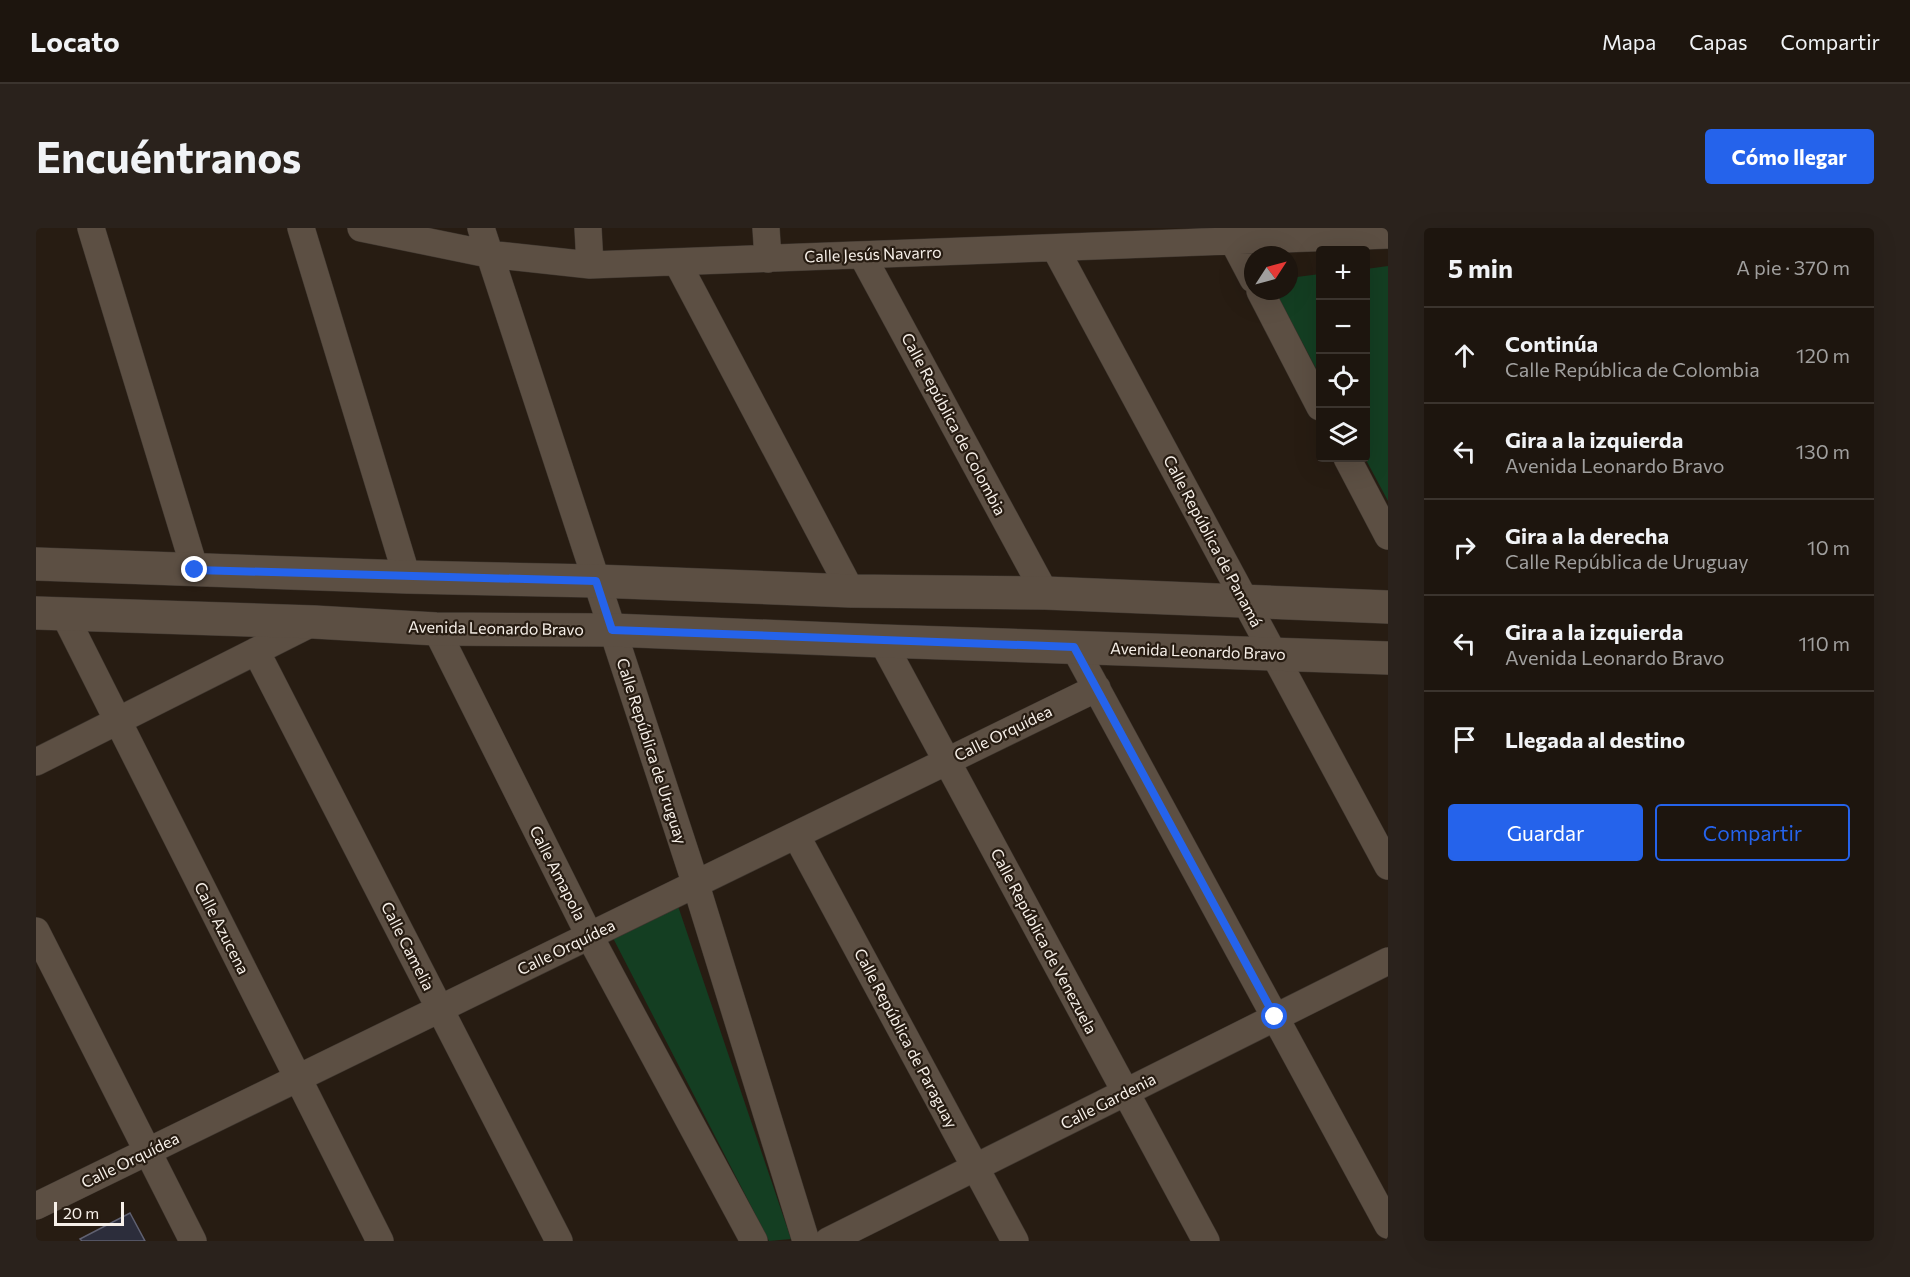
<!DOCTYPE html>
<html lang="es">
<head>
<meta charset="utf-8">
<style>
	body { margin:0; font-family:Commissioner,sans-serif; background:#2a221c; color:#f1f3f6 }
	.controls { position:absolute; right:18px; top:18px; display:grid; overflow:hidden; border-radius:6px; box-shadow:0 6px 24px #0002 }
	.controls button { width:54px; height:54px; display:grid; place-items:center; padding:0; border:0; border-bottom:2px solid #3b342e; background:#1d150e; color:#f1f3f6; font:30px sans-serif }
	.compass { position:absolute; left:1208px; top:18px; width:54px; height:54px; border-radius:50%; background:#1d150e; box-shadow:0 6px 24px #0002; rotate:54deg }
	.scale { position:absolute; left:18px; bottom:15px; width:70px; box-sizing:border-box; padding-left:6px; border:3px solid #f7f0e9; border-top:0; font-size:16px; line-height:21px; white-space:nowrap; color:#f7f0e9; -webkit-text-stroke:4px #271c12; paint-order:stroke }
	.stop { position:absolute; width:18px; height:18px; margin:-14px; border:4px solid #2563eb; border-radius:50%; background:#fff }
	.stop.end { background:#2563eb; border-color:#fff; box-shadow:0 2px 6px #0008 }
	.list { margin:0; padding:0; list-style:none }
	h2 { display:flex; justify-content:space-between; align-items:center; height:78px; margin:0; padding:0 24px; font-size:26px }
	h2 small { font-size:20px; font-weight:400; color:#a09f9e }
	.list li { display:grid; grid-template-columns:39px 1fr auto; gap:18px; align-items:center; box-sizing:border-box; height:96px; padding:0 24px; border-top:2px solid #3b342e }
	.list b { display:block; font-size:22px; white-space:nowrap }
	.list p { margin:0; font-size:20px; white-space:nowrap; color:#a09f9e }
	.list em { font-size:20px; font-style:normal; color:#a09f9e }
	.actions { display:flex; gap:12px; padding:18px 24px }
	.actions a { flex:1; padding:14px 0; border:2px solid #2563eb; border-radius:6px; text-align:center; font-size:21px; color:#2563eb }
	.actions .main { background:#2563eb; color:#fff }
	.icon { flex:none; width:33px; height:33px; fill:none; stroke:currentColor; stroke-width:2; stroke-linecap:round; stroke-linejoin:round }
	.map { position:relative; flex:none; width:1352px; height:1013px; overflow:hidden; border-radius:6px }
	header { display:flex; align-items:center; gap:36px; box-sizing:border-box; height:84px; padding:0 30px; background:#1d150e; border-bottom:2px solid #3b342e }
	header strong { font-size:28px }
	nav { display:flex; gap:33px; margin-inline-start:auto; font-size:21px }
	.intro { display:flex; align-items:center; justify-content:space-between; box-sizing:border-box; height:144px; padding:0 36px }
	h1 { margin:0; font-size:42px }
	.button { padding:15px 27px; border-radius:6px; background:#2563eb; color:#fff; font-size:21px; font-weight:700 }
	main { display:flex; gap:36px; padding:0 36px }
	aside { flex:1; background:#1d150e; border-radius:6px; box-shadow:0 6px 24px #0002 }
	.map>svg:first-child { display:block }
</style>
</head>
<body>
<header>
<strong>Locato</strong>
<nav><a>Mapa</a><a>Capas</a><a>Compartir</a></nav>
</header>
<div class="intro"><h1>Encuéntranos</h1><a class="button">Cómo llegar</a></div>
<main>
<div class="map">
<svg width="1352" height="1013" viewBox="0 0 1352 1013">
	<rect width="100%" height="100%" fill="#271c12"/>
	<path fill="#143e22" d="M 1352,38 L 1352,273 L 1329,230 L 1330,41 Z
		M 1284,46 L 1284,148 L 1239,63 L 1253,63 L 1253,50 Z
		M 642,678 L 755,1011 L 733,1013 L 577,710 Z"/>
	<path fill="#2c2d3b" stroke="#606171" stroke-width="1.5" d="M 94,985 L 109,1013 L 46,1013 L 44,1011 Z"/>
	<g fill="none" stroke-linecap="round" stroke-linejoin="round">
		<g stroke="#3e362f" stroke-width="28">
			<path id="minor" d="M 55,0 L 159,342
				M 265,0 L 371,349
				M 325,0 L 452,26 L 554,37 L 1352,7
				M 445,0 L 660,657 L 770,1013
				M 552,0 L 554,37
				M 730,0 L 732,31
				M 1197,13 L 1217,51
				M 1019,20 L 1352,638
				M 826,27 L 1009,365
				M 641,34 L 815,363
				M 1224,63 L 1284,179
				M 1311,230 L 1352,308
				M 28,386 L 344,1013
				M 400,401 L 553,707 L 718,1013
				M 846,413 L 1170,1013
				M 1038,419 L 1352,997
				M 220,423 L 523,1013
				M 0,534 L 278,394
				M 760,607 L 979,1013
				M 0,703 L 157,1013
				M 0,978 L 1061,460
				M 792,1013 L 1352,733"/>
		</g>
		<g stroke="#3e362f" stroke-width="34">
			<path id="tertiary" d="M 0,336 L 371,349 L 560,353 L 815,363 L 1009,365 L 1352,379
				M 0,385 L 278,394 L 400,401 L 576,402 L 846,413 L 1352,430"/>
		</g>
		<use href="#minor" stroke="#5c4f43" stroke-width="27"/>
		<use href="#tertiary" stroke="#5c4f43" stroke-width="33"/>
	</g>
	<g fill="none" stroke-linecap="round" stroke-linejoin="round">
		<path stroke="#2563eb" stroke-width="8" d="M 159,342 L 560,353 L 576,402 L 1038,419 L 1239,789"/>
	</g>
	<g text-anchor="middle" stroke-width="4.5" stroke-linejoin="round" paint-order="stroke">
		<g font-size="16" fill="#f7f0e9" stroke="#271c12">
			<text transform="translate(837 26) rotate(-2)" y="6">Calle Jesús Navarro</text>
			<text transform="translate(918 196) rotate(62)" y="6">Calle República de Colombia</text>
			<text transform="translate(1177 313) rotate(62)" y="6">Calle República de Panamá</text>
			<text transform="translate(460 400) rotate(1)" y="6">Avenida Leonardo Bravo</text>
			<text transform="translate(1162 423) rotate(2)" y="6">Avenida Leonardo Bravo</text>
			<text transform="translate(967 505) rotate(-26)" y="6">Calle Orquídea</text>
			<text transform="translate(616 523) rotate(72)" y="6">Calle República de Uruguay</text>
			<text transform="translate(522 645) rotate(63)" y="6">Calle Amapola</text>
			<text transform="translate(186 700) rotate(63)" y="6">Calle Azucena</text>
			<text transform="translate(1008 713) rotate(62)" y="6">Calle República de Venezuela</text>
			<text transform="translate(372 718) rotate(63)" y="6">Calle Camelia</text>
			<text transform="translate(530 719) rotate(-26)" y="6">Calle Orquídea</text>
			<text transform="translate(870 810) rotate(62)" y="6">Calle República de Paraguay</text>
			<text transform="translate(1072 873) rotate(-27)" y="6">Calle Gardenia</text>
			<text transform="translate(94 932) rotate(-26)" y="6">Calle Orquídea</text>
		</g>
	</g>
</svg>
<div class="controls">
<button>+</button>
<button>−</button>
<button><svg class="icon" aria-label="locate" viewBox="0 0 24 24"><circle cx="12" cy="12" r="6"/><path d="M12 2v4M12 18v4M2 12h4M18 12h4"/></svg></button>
<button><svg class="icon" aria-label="layers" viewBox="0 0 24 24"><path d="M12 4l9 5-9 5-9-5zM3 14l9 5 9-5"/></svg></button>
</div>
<svg class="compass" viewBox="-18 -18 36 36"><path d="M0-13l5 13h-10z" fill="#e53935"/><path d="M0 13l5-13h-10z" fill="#a09f9e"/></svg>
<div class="scale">20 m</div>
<div class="stop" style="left:1239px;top:789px"></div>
<div class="stop end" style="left:159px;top:342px"></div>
</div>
<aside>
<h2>5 min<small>A pie · 370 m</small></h2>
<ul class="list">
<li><svg class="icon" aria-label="ahead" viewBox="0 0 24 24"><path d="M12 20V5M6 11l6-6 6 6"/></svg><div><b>Continúa</b><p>Calle República de Colombia</p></div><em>120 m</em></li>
<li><svg class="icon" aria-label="left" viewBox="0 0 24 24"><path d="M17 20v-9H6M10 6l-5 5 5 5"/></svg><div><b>Gira a la izquierda</b><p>Avenida Leonardo Bravo</p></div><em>130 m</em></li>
<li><svg class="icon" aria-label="right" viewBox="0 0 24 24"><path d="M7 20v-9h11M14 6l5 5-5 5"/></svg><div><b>Gira a la derecha</b><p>Calle República de Uruguay</p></div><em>10 m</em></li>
<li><svg class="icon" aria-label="left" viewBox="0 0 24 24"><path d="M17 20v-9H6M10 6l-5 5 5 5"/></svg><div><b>Gira a la izquierda</b><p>Avenida Leonardo Bravo</p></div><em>110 m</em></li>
<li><svg class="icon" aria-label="arrive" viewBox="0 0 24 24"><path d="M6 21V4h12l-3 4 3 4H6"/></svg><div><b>Llegada al destino</b></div></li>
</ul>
<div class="actions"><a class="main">Guardar</a><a>Compartir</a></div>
</aside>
</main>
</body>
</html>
